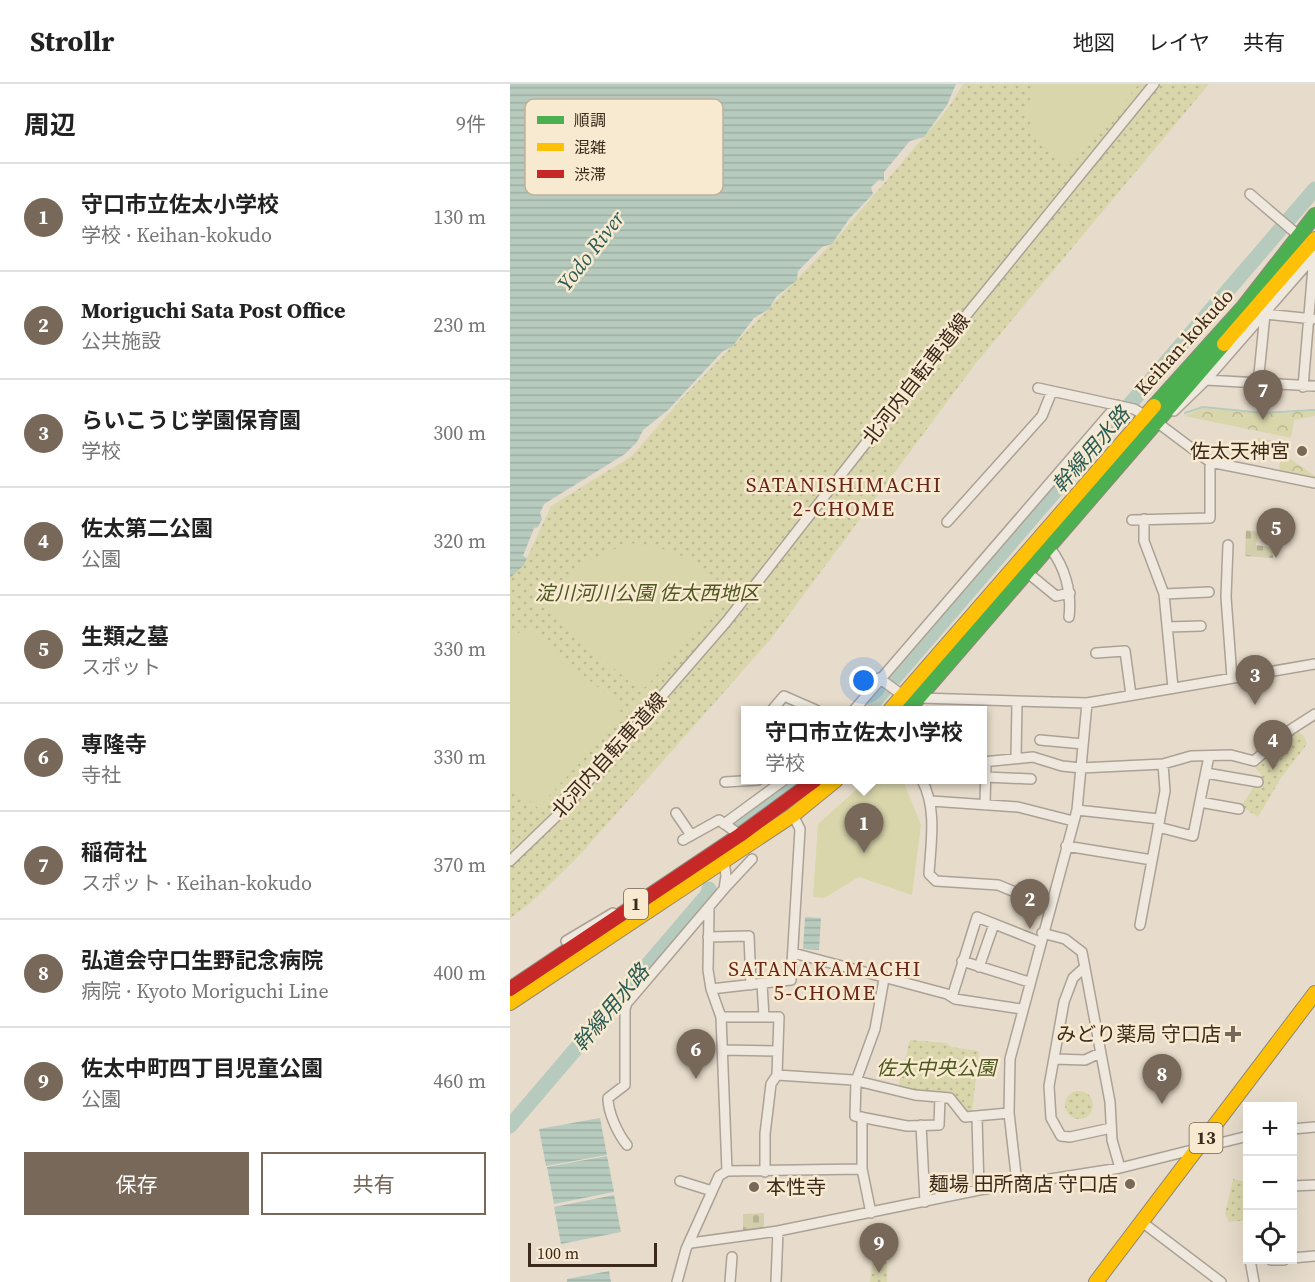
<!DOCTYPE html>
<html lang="ja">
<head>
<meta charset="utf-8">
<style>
	body { margin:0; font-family:"Source Serif 4","Noto Sans JP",serif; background:#f2f2f2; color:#222 }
	.controls { position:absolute; right:18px; bottom:18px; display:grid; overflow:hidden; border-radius:0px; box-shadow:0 6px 24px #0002 }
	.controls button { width:54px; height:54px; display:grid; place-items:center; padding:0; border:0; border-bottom:2px solid #e0e0e0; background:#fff; color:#222; font:30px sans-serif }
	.scale { position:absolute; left:18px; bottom:15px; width:129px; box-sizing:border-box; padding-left:6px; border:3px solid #3b291c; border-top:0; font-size:16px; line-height:21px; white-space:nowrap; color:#3b291c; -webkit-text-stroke:4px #f8ead0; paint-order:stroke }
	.you { position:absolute; left:354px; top:597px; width:21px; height:21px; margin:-15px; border:4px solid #fff; border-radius:50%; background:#1a73e8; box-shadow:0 0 0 9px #1a73e833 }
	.badge { display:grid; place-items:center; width:39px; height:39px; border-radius:50%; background:#776859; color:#fff; font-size:20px; font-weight:700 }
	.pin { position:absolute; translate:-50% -50px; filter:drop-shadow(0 2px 3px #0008) }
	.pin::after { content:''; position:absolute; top:32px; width:21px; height:18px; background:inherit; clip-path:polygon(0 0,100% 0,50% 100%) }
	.popup { position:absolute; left:231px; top:622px; width:246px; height:78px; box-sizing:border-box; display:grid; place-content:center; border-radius:0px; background:#fff; filter:drop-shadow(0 2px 4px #0005); font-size:20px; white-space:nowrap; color:#767676 }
	.popup b { font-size:22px; color:#222 }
	.popup::after { content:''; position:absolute; left:50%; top:100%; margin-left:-12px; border:12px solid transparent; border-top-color:#fff }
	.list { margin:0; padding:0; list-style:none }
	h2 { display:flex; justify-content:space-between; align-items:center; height:78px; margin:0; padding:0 24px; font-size:26px }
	h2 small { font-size:20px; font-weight:400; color:#767676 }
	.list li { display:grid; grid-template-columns:39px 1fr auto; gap:18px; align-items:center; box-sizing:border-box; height:108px; padding:0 24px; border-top:2px solid #e0e0e0 }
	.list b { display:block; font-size:22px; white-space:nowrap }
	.list p { margin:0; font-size:20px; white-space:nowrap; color:#767676 }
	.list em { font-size:20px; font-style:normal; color:#767676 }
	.actions { display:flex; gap:12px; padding:18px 24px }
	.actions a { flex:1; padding:14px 0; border:2px solid #776859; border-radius:0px; text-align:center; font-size:21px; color:#776859 }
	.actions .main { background:#776859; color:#fff }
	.icon { flex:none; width:33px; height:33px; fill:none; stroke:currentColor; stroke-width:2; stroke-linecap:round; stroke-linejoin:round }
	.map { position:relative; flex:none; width:805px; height:1198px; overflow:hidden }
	header { display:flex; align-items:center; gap:36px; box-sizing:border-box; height:84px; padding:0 30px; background:#fff; border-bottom:2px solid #e0e0e0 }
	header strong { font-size:28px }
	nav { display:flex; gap:33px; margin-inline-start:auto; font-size:21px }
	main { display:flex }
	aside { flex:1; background:#fff }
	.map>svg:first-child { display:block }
</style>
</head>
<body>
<header>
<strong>Strollr</strong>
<nav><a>地図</a><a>レイヤ</a><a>共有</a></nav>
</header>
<main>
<aside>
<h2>周辺<small>9件</small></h2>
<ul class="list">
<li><span class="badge">1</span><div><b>守口市立佐太小学校</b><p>学校 · Keihan-kokudo</p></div><em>130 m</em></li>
<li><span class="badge">2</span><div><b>Moriguchi Sata Post Office</b><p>公共施設</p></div><em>230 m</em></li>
<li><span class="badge">3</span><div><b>らいこうじ学園保育園</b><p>学校</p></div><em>300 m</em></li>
<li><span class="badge">4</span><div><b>佐太第二公園</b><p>公園</p></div><em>320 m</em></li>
<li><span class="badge">5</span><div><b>生類之墓</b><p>スポット</p></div><em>330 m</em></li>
<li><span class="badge">6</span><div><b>専隆寺</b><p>寺社</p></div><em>330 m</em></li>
<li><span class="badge">7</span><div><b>稲荷社</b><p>スポット · Keihan-kokudo</p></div><em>370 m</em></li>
<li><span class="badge">8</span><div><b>弘道会守口生野記念病院</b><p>病院 · Kyoto Moriguchi Line</p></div><em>400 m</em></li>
<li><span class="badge">9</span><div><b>佐太中町四丁目児童公園</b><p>公園</p></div><em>460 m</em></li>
</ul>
<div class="actions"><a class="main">保存</a><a>共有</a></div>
</aside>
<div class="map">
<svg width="805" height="1198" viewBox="0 0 805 1198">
	<defs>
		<pattern id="forest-crowns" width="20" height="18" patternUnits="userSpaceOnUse" patternTransform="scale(1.5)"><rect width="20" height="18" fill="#d9d6ac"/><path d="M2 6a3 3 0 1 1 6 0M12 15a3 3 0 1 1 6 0" fill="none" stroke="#bbb893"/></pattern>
		<pattern id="cemetery-stones" width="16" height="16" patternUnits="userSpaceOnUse" patternTransform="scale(1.5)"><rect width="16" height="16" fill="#d3cfac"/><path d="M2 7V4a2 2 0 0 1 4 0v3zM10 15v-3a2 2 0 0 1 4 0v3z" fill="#b6b293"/></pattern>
		<pattern id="park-dots" width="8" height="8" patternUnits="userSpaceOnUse" patternTransform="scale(1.5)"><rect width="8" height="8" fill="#d9d6ac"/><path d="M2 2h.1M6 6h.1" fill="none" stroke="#bbb893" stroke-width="1.8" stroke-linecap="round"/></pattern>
		<pattern id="water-rules" width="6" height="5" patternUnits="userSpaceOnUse" patternTransform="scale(1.5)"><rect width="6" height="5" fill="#b7cabe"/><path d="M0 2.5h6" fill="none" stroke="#9eaea3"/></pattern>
	</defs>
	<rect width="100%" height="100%" fill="#e7dccb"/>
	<path fill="url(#forest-crowns)" d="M 694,324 L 754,330 L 805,327 L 805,332 L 784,336 L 781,354 L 674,332 Z
		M 748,354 L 780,361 L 778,373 L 805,392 L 805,396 L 772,388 L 769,385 L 772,367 L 746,362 Z"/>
	<path fill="url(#cemetery-stones)" d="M 736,446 L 749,448 L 746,461 L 763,464 L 763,474 L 735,472 Z
		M 254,1129 L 254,1145 L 233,1149 L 233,1130 Z"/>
	<path fill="url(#park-dots)" d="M 453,0 L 699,0 L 466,279 L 260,556 L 67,774 L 18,821 L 0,834 L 0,490 L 17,474 L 41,422 L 122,372 L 174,312 L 328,153 L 437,26 Z
		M 787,647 L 794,652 L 797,660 L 771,694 L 748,733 L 731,722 L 752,691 L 744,682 Z
		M 400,956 L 436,959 L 442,963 L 469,967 L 462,1029 L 457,1030 L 440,1011 L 388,1004 Z
		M555 1021a14 14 0 1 1 28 0a14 14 0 1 1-28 0Z
		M 723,1095 L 737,1098 L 737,1136 L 719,1138 L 715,1130 Z
		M 377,1177 L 377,1198 L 360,1198 L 362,1180 Z"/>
	<path fill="#d9d6ac" d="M 525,0 L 629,0 L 563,79 L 549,78 L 526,57 L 516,27 Z
		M 120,459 C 170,466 182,474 220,507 L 137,602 L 129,606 L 29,520 C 59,486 77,475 120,459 Z
		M 16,543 L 109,621 L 112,633 L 28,724 L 0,700 L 0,556 Z
		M 357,696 L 393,696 L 411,741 L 402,811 L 349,793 L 314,814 L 303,813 L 308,740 Z"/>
	<path fill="url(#water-rules)" d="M 0,0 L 446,0 L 437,21 L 414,53 L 400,57 L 374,88 L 374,97 L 369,96 L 361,103 L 363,110 L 339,135 L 322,160 L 312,163 L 288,187 L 287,196 L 266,213 L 259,225 L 244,234 L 222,263 L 213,267 L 158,326 L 133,346 L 127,358 L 115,370 L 34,420 L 30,429 L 32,435 L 28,443 L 24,444 L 13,472 L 17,474 L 14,481 L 0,494 Z
		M 295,833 L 311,834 L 309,866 L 293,865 Z
		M 90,1034 L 97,1071 L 36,1082 L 29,1045 Z
		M 97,1072 L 104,1108 L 44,1120 L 37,1083 Z
		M 104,1111 L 111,1148 L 51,1160 L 44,1123 Z
		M 99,1187 L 101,1198 L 57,1198 L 57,1195 Z"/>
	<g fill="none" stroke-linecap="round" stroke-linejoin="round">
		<path stroke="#b7cabe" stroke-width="2" d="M 675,329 L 693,323 L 753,329 L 805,326"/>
		<path stroke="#b7cabe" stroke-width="15" d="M 357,626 L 805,105
			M 224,739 L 284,696
			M 0,1042 L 197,811 L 199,805"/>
		<g stroke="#aca195" stroke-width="12">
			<path id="street" d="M 740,110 L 788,151
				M 696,296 L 805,302
				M 748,300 L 755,230 L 803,235
				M 793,303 L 804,171
				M 528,304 L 624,325 L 648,339 L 700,378 L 805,399
				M 664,327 L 696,296 L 805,171
				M 634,435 L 634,457 L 654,510 L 663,604
				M 622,436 L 700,434 L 700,378
				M 437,438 L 532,332 L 542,307
				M 718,461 L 716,513 L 722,594
				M 540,464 C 555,483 562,508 559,533
				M 518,489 L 546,512 L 560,509
				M 654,510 L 699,508
				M 657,543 L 691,542
				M 586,569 L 615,567 L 621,611
				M 369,594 L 395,613
				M 409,614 L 577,619 L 805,580
				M 262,626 L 274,612 L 306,626
				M 344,626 L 607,321
				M 530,656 L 573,660
				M 506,674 L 507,618
				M 472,678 L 523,673 L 552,682 L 571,684 L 653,680 L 681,672 L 721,671 L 744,677 L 777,648 L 805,630
				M 696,689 L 748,698
				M 476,693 L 521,695
				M 412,696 C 427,725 421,757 419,790 L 426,797 L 488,801 L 539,822
				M 215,698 L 248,696
				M 421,717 L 508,723 L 563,737
				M 690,718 L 729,725
				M 475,721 L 476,678
				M 567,726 L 649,735
				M 166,729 L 181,751
				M 214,740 L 274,696
				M 648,743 L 683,752 L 699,672
				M 173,756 L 209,736 L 230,751
				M 556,762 L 642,776
				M 0,777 L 55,724 L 217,537 L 441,250 L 644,0
				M 214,805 L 242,775
				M 630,841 L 655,707 L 653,680
				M 532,849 L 555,855 L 572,868 L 600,1018 L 602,1056 L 610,1084
				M 198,853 L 239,852 L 241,901
				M 56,857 L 103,829
				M 283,869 L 437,910 L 445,915 L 511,925
				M 452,877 L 519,898
				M 469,883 L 484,840
				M 575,883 L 563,894 L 554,918 L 539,1002 L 541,1034 L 551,1052 L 560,1053 L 601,1044
				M 374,895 L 365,945 L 346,997 L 345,1032 L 397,1042 L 429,1041 L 430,1013
				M 252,900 L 254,933
				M 201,905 L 281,896 L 290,745 L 283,731
				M 442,913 L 467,833 L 530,858
				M 211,933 L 269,933 L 267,991 L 261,1000 L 255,1050 L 255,1088
				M 212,966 L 268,967
				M 544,975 L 575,976 L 590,969
				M 267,991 L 343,996 L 405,1011 L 440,1014 L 455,1033 L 499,1029
				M 352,1033 L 352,1085 L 361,1129
				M 467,1033 L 469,1106
				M 411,1041 L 415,1118
				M 782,1045 L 805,1043
				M 117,1061 C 108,1050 98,1029 98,1014 L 115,1001 L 115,925 L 117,919 L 214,805 L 216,792 L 214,776
				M 217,1087 L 352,1085
				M 170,1097 L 202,1107
				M 507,1099 L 499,1029 L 500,975 L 567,726 L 577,619
				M 782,1102 L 805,1101
				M 632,1138 L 711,1198
				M 181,1159 L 268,1147 L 469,1106 L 610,1084 L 738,1052
				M 782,1174 L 805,1172
				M 740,1176 L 744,1198
				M 761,1176 L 774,1176
				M 167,1198 L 176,1165 L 209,1092 L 217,1087 L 211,933 L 201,905 L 198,886 L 199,826
				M 220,1198 L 222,1173
				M 266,1198 L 268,1147"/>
		</g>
		<g stroke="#91877b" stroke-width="16">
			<path id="fast" d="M 644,322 L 734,222 L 805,131
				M 398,626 L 714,260"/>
		</g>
		<g stroke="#91877b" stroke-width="16">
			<path id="slow" d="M 714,260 L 805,155
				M 380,626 L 644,322
				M 0,919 L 283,731 L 326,696
				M 586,1198 L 805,909"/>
		</g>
		<g stroke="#91877b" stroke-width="16">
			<path id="jam" d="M 0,905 L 230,751 L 305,696"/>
		</g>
		<use href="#street" stroke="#eee8de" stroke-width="9"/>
		<use href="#fast" stroke="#4caf50" stroke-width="14"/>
		<use href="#slow" stroke="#ffc107" stroke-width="14"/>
		<use href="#jam" stroke="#c62828" stroke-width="14"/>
	</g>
	<g fill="#776859" stroke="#f8ead0" stroke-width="2">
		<circle cx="792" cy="367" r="6"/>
		<path d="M720 941h6v6h6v6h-6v6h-6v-6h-6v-6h6z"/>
		<circle cx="620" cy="1100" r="6"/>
		<circle cx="244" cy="1103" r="6"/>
	</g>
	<g text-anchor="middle" stroke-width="5" stroke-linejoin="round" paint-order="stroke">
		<g fill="#f8ead0" stroke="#746352" stroke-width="1.5">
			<rect x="114" y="805" width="24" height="30" rx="4.5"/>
			<rect x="679.5" y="1039" width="33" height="30" rx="4.5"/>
		</g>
		<g font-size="18" font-weight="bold" fill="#3b291c">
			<text x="126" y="826">1</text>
			<text x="696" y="1060">13</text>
		</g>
		<g font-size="20" fill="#3b291c" stroke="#f8ead0">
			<text transform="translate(674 258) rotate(-48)" y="7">Keihan-kokudo</text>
			<text transform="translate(406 295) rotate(-52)" y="7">北河内自転車道線</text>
			<text transform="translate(99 671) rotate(-48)" y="7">北河内自転車道線</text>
		</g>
		<g font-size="20" fill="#3b291c" stroke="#f8ead0" text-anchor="end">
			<text x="780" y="374">佐太天神宮</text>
			<text x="711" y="957">みどり薬局 守口店</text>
			<text x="608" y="1107">麺場 田所商店 守口店</text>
			<text x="256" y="1110" text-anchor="start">本性寺</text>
		</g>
		<g font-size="20" font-style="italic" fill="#4e5921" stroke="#f8ead0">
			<text x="137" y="516">淀川河川公園 佐太西地区</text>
			<text x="426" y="991">佐太中央公園</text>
		</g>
		<g font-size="21" font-style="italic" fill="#2a5c56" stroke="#f8ead0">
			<text transform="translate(81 167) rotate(-52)" y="7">Yodo River</text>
			<text transform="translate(581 366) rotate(-49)" y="7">幹線用水路</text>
			<text transform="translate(101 924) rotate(-50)" y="7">幹線用水路</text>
		</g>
		<g font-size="21" letter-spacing="1.5" fill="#6b2418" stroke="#f8ead0">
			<text x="334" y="408">SATANISHIMACHI<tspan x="334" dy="24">2-CHOME</tspan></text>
			<text x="315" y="892">SATANAKAMACHI<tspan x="315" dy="24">5-CHOME</tspan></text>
		</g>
	</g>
	<rect x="15" y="15" width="198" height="96" rx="9" fill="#f8ead0" stroke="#bfb09a" stroke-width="1.5"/>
	<rect x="27" y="32" width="27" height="8" fill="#4caf50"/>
	<rect x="27" y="59" width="27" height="8" fill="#ffc107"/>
	<rect x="27" y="86" width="27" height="8" fill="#c62828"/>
	<g font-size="16" fill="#3b291c">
		<text x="64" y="42">順調</text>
		<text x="64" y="69">混雑</text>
		<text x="64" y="96">渋滞</text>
	</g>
</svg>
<div class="controls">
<button>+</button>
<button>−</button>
<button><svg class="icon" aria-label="locate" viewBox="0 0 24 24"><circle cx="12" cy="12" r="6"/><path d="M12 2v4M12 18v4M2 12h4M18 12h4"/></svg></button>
</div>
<div class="scale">100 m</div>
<div class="you"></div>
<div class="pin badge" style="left:354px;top:769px">1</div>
<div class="popup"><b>守口市立佐太小学校</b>学校</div>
<div class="pin badge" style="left:520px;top:845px">2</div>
<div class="pin badge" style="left:745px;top:621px">3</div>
<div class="pin badge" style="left:763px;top:686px">4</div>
<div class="pin badge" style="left:766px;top:474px">5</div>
<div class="pin badge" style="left:186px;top:995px">6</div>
<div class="pin badge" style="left:753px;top:336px">7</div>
<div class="pin badge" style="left:652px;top:1020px">8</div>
<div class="pin badge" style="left:369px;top:1189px">9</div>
</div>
</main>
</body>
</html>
